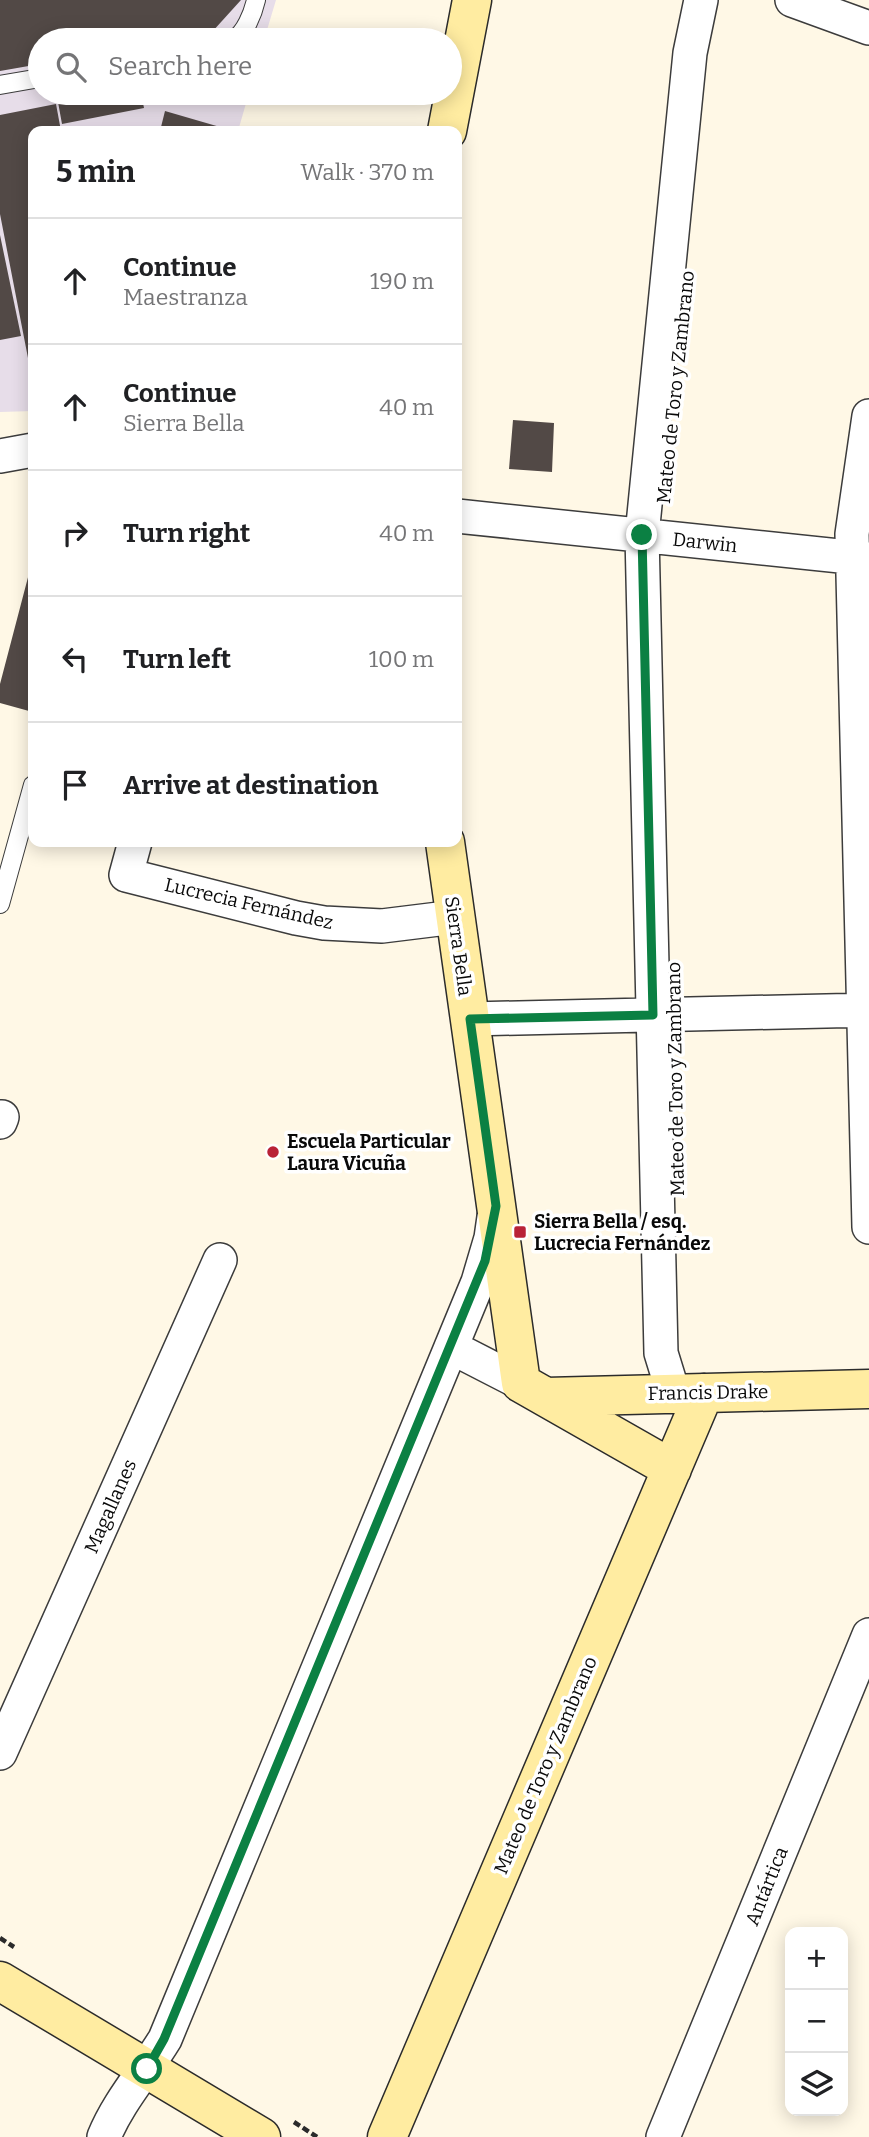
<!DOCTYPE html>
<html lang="en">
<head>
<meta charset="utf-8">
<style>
	body { margin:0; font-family:Bitter,serif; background:#f2f2f2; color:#202124 }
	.controls { position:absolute; right:21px; bottom:21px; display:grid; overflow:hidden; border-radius:14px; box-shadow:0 4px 18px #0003 }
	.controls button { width:63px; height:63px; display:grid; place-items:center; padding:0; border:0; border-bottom:2px solid #e0e0e0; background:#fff; color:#202124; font:35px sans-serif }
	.stop { position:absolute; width:21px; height:21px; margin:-16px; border:5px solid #0b8043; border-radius:50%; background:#fff }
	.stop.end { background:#0b8043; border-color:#fff; box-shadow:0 2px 7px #0008 }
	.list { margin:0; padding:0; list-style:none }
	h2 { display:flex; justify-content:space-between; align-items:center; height:91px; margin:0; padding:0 28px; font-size:30px }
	h2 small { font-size:23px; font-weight:400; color:#757577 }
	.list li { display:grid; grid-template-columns:46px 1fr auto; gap:21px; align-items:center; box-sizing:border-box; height:126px; padding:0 28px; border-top:2px solid #e0e0e0 }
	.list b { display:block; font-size:26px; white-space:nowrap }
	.list p { margin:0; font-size:23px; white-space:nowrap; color:#757577 }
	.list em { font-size:23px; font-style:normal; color:#757577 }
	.icon { flex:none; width:38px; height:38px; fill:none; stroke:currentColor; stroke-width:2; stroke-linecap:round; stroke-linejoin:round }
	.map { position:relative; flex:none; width:869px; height:2137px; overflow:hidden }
	.search { position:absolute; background:#fff; box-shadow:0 4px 18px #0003; left:28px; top:28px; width:434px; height:77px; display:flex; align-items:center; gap:18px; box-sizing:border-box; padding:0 24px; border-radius:38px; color:#757577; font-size:26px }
	.panel { position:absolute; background:#fff; box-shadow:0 4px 18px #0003; left:28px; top:126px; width:434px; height:721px; border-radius:14px }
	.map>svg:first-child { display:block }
</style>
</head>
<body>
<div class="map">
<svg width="869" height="2137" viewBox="0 0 869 2137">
	<rect width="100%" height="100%" fill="#fff8e6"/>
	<path fill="#e7dde9" d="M 0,0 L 276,0 L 264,40 L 40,40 L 40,93 L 249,93 L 238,131 L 33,131 L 33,411 L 0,412 Z"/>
	<path fill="#524946" d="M 0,0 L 241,0 L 212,32 L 168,40 L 40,40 L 40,64 L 0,71 Z
		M 105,93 L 141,93 L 144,108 L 62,124 L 58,102 Z
		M 56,104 L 61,131 L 33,131 L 33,359 L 28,358 L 0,214 L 0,115 Z
		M 165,111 L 220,127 L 219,131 L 160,131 Z
		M 0,235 L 21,336 L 0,340 Z
		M 513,420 L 554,423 L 552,472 L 509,469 Z
		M 32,562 L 33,696 L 29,711 L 0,703 L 0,684 Z"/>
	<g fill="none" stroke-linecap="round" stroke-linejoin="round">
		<g stroke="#3c3c3c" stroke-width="20">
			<path id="lane" d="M 233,40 C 245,34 253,13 256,0
				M 0,85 L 40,78
				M 0,904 L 33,785"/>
		</g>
		<g stroke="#3c3c3c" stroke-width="36">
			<path id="street" d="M 792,0 L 869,28
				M 869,416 L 852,534 L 869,1227
				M 0,456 L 33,450
				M 457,516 L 869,559
				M 135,842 L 126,875 L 296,918 L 324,923 L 382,926 L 455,917
				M 470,1019 L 869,1010
				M 0,1122 L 2,1117
				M 451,1347 L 521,1383
				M 673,1392 L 661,1353 L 642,535 L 690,53 L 701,0
				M 0,1753 L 220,1260
				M 104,2137 C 118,2102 145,2072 165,2039 L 478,1282 L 491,1238 L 494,1217
				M 663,2137 L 869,1635"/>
		</g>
		<g stroke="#2b2b2b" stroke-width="41">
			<path id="secondary" d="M 447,131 L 472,0
				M 445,842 L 521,1383 L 672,1469
				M 546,1397 L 869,1389
				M 0,1981 L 261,2137
				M 387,2137 L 704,1393"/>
		</g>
		<path stroke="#2b2b2b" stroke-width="4.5" stroke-dasharray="7 3.5" stroke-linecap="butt" d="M 0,1938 L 14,1947
			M 294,2122 L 317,2137"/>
		<use href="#lane" stroke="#fff" stroke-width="18"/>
		<use href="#street" stroke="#fff" stroke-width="33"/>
		<use href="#secondary" stroke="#ffeca1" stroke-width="38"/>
	</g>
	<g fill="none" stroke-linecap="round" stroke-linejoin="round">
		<path stroke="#0b8043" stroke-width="9" d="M 147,2069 L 164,2039 L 485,1261 L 496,1206 L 470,1019 L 653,1015 L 642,535"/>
	</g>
	<g fill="#b92237" stroke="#fff" stroke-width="2.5">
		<circle cx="273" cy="1152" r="7"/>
		<rect x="513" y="1225" width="14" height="14" rx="3.5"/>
	</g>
	<g text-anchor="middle" stroke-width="7" stroke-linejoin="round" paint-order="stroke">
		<g font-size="19" fill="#090909" stroke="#fff">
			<text transform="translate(675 387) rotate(-84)" y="7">Mateo de Toro y Zambrano</text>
			<text transform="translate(705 542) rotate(6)" y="7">Darwin</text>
			<text transform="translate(249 903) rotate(13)" y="7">Lucrecia Fernández</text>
			<text transform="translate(459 946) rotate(82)" y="7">Sierra Bella</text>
			<text transform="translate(675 1079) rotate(-91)" y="7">Mateo de Toro y Zambrano</text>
			<text transform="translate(708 1392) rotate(-1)" y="7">Francis Drake</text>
			<text transform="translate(110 1506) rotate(-66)" y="7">Magallanes</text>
			<text transform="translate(545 1765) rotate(-67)" y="7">Mateo de Toro y Zambrano</text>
			<text transform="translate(766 1886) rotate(-68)" y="7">Antártica</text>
		</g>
		<g font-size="19" font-weight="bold" fill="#090909" stroke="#fff" text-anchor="start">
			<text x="287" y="1148">Escuela Particular<tspan x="287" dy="22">Laura Vicuña</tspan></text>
			<text x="534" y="1228">Sierra Bella / esq.<tspan x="534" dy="22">Lucrecia Fernández</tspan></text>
		</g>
	</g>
</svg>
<div class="controls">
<button>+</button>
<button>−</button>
<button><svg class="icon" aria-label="layers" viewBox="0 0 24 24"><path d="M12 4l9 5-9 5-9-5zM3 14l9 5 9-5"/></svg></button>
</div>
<div class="stop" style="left:147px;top:2069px"></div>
<div class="stop end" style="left:642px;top:535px"></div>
<div class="search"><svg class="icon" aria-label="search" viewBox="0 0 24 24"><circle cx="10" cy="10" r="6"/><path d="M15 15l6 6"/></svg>Search here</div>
<section class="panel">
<h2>5 min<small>Walk · 370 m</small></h2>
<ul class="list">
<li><svg class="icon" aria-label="ahead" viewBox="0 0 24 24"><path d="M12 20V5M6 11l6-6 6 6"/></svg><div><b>Continue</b><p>Maestranza</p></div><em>190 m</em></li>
<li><svg class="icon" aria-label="ahead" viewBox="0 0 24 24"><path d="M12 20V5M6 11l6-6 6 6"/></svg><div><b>Continue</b><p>Sierra Bella</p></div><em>40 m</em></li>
<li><svg class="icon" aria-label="right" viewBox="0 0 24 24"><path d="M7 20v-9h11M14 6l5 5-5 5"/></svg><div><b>Turn right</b></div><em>40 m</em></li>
<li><svg class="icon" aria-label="left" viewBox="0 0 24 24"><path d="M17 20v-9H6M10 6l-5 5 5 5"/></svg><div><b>Turn left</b></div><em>100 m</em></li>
<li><svg class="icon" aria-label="arrive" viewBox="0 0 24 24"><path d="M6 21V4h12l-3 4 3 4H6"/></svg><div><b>Arrive at destination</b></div></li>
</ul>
</section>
</div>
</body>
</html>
